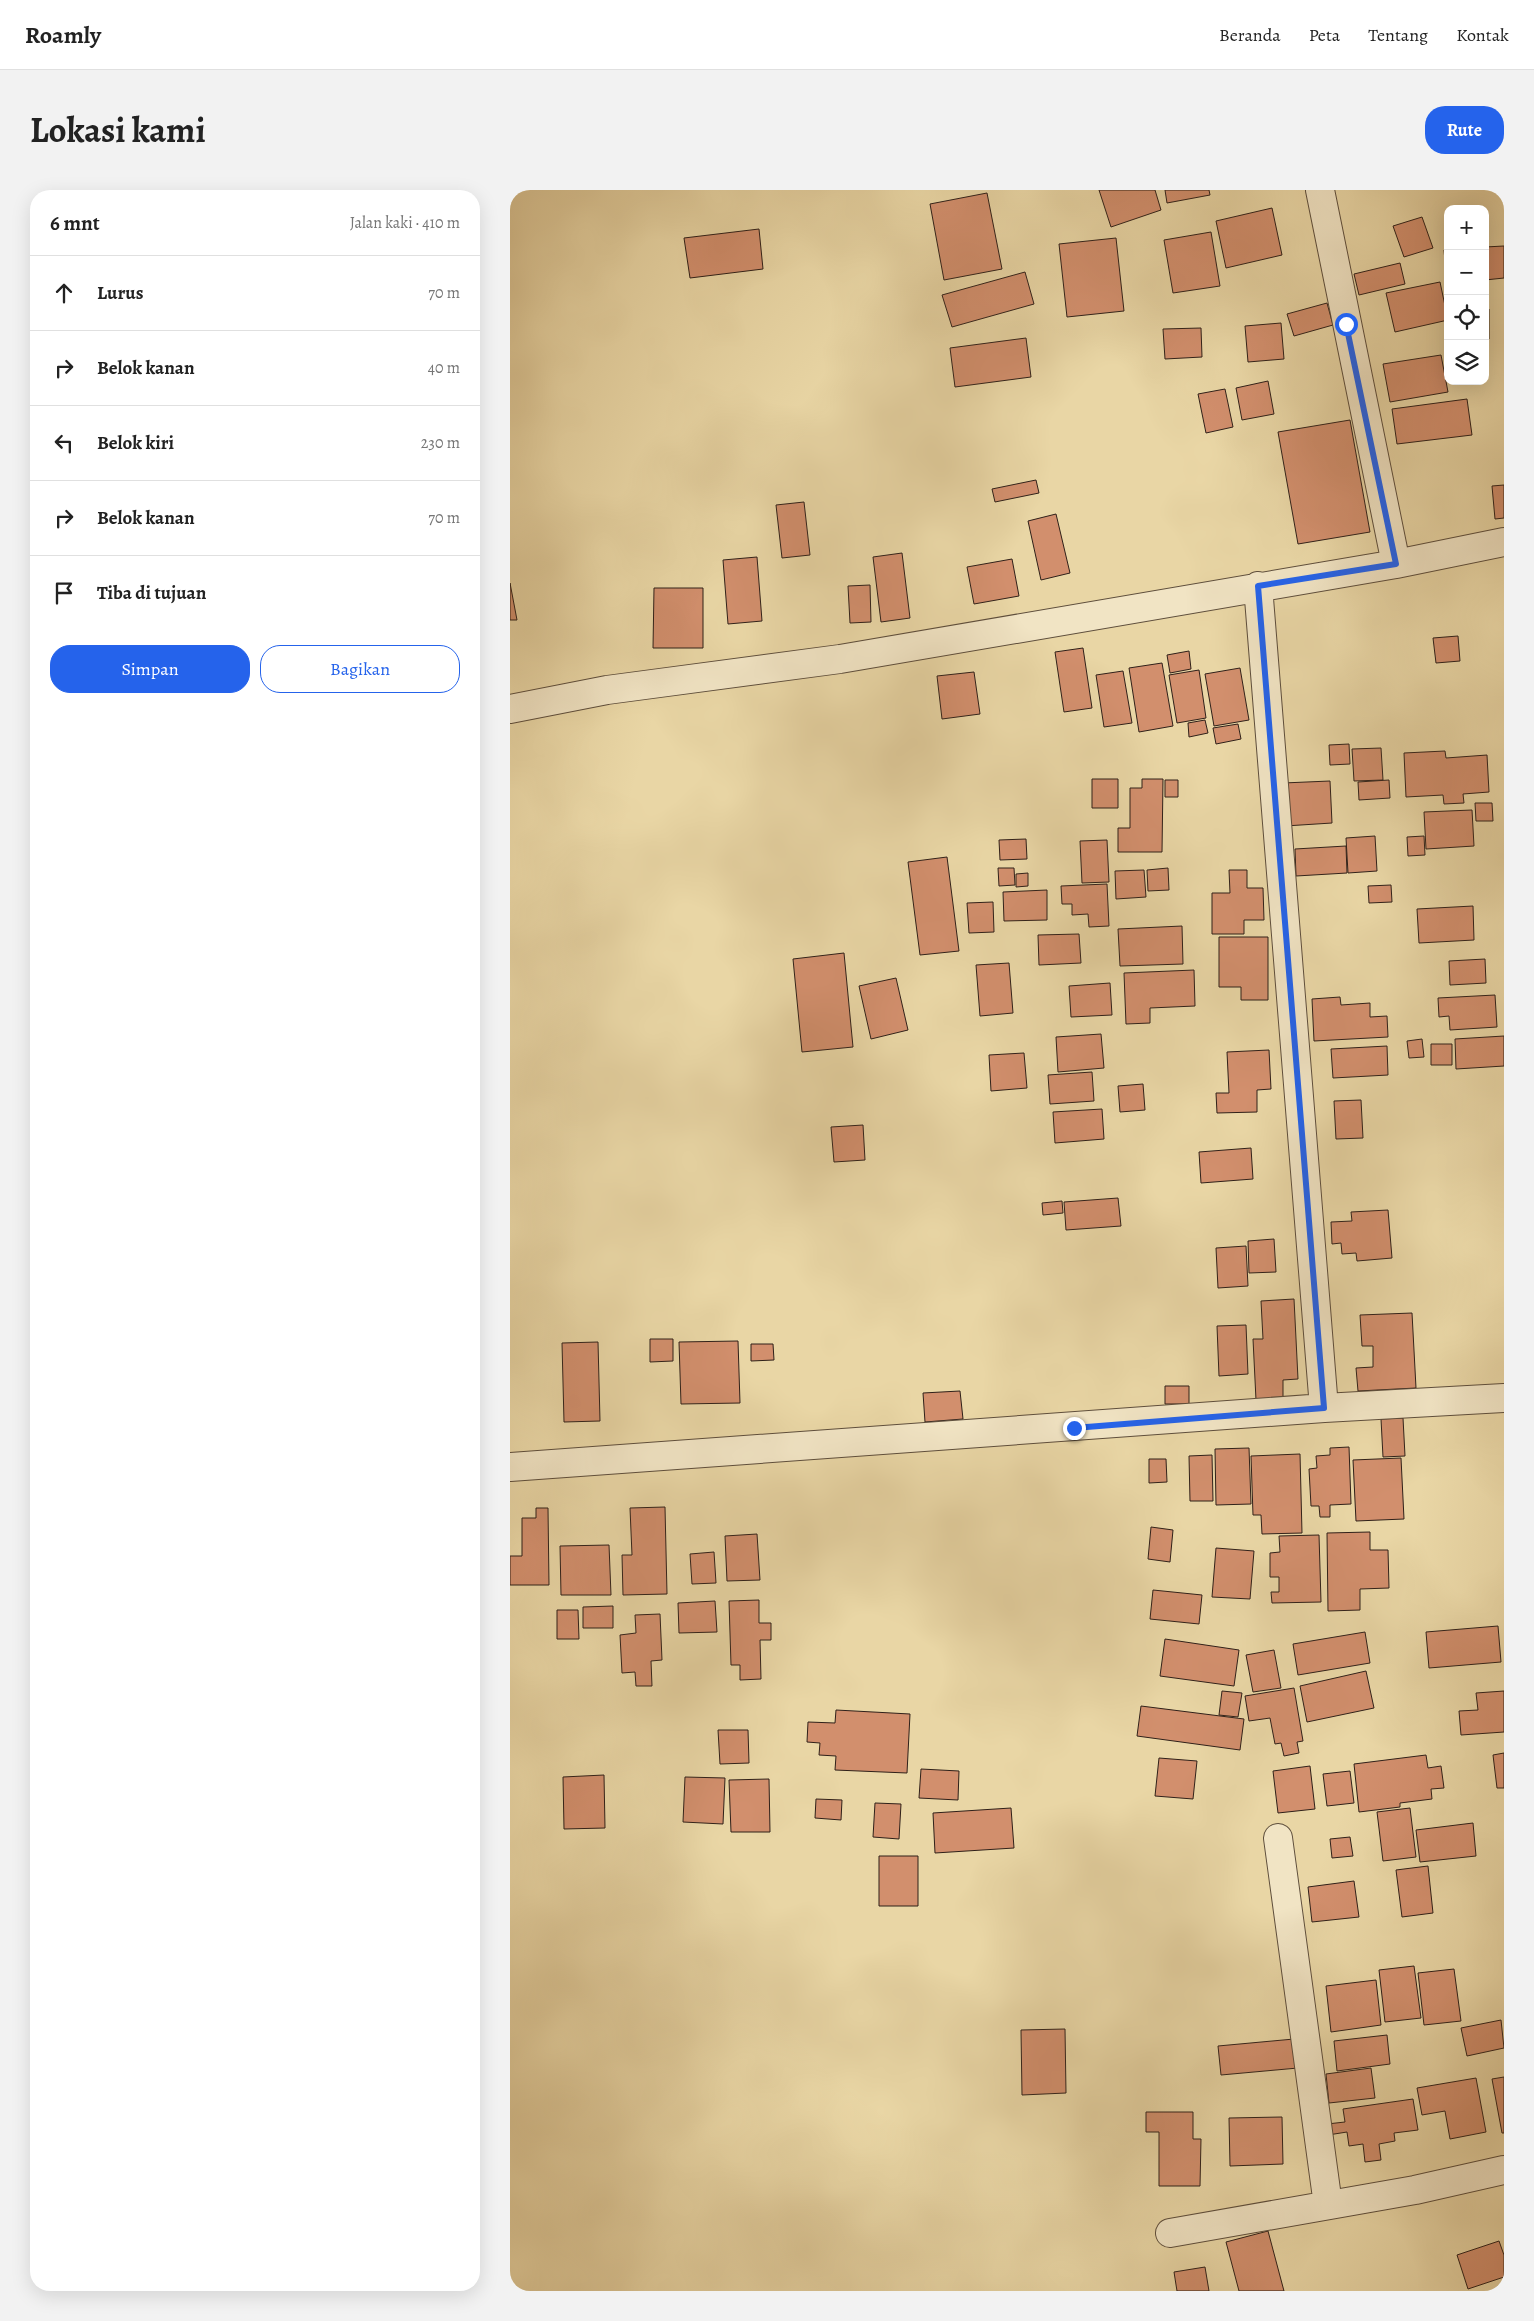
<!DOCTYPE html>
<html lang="id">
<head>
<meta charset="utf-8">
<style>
	body { margin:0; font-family:Alegreya,serif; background:#f2f2f2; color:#222 }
	.controls { position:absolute; right:15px; top:15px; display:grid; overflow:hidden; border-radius:10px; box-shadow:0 5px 20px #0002 }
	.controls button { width:45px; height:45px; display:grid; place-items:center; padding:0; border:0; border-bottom:1px solid #e0e0e0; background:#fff; color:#222; font:25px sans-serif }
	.stop { position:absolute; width:15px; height:15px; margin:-11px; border:4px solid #2563eb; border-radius:50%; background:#fff }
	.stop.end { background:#2563eb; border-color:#fff; box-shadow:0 1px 5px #0008 }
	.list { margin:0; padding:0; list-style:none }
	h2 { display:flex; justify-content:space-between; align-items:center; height:65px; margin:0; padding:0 20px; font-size:21px }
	h2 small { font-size:16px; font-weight:400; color:#767676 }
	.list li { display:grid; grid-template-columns:32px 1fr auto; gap:15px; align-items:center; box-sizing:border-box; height:75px; padding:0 20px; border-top:1px solid #e0e0e0 }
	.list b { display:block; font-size:19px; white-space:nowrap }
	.list em { font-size:16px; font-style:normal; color:#767676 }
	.actions { display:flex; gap:10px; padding:15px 20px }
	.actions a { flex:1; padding:11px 0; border:1px solid #2563eb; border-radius:20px; text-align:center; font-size:18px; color:#2563eb }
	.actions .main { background:#2563eb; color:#fff }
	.icon { flex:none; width:28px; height:28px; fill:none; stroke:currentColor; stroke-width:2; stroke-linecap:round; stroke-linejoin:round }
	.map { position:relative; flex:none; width:994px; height:2101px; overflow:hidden; border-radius:20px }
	header { display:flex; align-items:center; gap:30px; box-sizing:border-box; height:70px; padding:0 25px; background:#fff; border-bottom:1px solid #e0e0e0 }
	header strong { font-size:24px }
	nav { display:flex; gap:28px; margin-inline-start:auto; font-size:18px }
	.intro { display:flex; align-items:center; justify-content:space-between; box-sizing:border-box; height:120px; padding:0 30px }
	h1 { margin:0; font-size:35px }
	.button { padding:12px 22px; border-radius:20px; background:#2563eb; color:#fff; font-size:18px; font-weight:700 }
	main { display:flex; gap:30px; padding:0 30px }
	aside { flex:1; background:#fff; border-radius:20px; box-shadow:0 5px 20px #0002 }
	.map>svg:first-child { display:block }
</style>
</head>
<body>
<header>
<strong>Roamly</strong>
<nav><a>Beranda</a><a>Peta</a><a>Tentang</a><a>Kontak</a></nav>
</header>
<div class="intro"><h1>Lokasi kami</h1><a class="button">Rute</a></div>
<main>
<aside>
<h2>6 mnt<small>Jalan kaki · 410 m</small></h2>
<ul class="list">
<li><svg class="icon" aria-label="ahead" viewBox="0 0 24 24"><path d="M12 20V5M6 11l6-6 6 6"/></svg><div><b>Lurus</b></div><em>70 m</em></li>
<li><svg class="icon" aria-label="right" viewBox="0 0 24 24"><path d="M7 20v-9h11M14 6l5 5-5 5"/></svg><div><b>Belok kanan</b></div><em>40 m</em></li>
<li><svg class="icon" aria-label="left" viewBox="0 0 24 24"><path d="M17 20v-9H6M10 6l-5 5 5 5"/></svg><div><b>Belok kiri</b></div><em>230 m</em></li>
<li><svg class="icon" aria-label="right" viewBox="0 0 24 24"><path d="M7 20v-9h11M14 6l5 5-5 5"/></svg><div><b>Belok kanan</b></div><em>70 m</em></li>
<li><svg class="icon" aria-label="arrive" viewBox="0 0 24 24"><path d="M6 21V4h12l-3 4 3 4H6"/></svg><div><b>Tiba di tujuan</b></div></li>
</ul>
<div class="actions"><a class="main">Simpan</a><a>Bagikan</a></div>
</aside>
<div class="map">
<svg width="994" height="2101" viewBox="0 0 994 2101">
	<rect width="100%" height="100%" fill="#e9d6a5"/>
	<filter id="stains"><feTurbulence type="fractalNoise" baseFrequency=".004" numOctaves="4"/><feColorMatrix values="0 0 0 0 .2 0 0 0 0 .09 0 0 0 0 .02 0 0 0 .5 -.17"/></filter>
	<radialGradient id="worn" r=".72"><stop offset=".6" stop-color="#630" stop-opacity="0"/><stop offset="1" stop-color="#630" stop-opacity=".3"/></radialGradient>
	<path fill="#d28f6d" stroke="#2f2019" d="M 589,0 L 645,0 L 651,20 L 601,37 Z
		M 655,0 L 699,0 L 700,5 L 657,13 Z
		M 477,3 L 492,79 L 434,90 L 420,14 Z
		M 762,18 L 772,65 L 716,78 L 706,31 Z
		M 912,27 L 923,58 L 894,67 L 883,36 Z
		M 249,39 L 253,79 L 180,88 L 174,48 Z
		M 701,42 L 710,96 L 663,103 L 654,50 Z
		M 606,48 L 614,121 L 557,127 L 549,54 Z
		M 994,56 L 994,88 L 975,90 L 975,57 Z
		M 934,60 L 938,60 L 938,92 L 937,93 Z
		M 890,73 L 895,94 L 849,105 L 844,84 Z
		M 515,82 L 524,114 L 442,137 L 432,105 Z
		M 930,92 L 938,130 L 885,142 L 876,103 Z
		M 817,113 L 823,135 L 784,146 L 777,124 Z
		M 975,119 L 979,119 L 979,149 L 975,149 Z
		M 771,133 L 774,169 L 738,172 L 735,136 Z
		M 691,138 L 692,167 L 655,169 L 653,139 Z
		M 516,148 L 521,187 L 445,197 L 440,158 Z
		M 931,165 L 938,202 L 880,212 L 873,174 Z
		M 758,191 L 764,224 L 732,230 L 726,198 Z
		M 715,199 L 723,237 L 696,243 L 688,204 Z
		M 957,209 L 962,245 L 887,254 L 882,219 Z
		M 840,230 L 860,342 L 788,354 L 768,242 Z
		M 526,290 L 529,303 L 485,312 L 482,299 Z
		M 994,295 L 994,328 L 985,329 L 982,296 Z
		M 294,312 L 300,365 L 272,368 L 266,315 Z
		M 546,324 L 560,383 L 531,390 L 518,331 Z
		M 392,363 L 400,428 L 371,432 L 363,367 Z
		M 247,367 L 252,431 L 218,434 L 213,370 Z
		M 502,369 L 509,406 L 464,414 L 457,377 Z
		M 0,393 L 7,430 L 0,430 Z
		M 360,395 L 361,432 L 340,433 L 338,396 Z
		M 144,398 L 193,398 L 193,458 L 143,458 Z
		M 948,446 L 950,471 L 926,473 L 923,448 Z
		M 573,458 L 582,518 L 554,522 L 545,462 Z
		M 679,461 L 681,479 L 660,483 L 657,465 Z
		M 652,473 L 663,536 L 629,542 L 619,478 Z
		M 730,478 L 739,530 L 704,536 L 695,484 Z
		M 689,480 L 696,528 L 667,533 L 659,485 Z
		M 613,481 L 622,533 L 594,537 L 586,485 Z
		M 464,482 L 470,524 L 432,529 L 427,486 Z
		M 695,530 L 698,543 L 679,547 L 678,533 Z
		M 728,534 L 731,549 L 706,554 L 703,538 Z
		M 839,554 L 840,574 L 820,575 L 819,555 Z
		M 871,558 L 873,590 L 844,591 L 842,559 Z
		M 935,561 L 936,568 L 977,565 L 979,602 L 953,604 L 954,613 L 934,614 L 933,605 L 896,607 L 894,563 Z
		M 582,589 L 608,589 L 608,618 L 582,618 Z
		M 632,589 L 653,589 L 652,662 L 608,662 L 608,638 L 620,638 L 620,598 L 632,598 Z
		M 655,590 L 668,590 L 668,607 L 655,607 Z
		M 879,590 L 880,608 L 849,610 L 848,592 Z
		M 820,591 L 822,633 L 775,636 L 773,593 Z
		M 965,613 L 982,613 L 983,631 L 966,631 Z
		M 962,620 L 964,656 L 916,659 L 914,622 Z
		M 865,646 L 867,681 L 838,683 L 836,648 Z
		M 914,646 L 915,665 L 898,666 L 897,647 Z
		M 516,649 L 517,669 L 490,670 L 489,650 Z
		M 597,650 L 599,692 L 572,693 L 570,651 Z
		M 836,656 L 837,683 L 786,686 L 785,659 Z
		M 437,667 L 449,761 L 410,765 L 398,672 Z
		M 488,678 L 504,678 L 505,695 L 489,696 Z
		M 658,678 L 659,700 L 638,701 L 637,680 Z
		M 634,680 L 636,707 L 606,709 L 605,681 Z
		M 719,680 L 737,680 L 737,698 L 753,698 L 754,730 L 734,730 L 734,744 L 702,744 L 702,703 L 720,703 Z
		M 518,683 L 518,696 L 506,697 L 506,684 Z
		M 597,694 L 599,736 L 579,737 L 578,724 L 562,725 L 562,714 L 552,714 L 551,696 Z
		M 881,695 L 882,712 L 859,713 L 858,696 Z
		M 537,700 L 537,730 L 494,731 L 493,702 Z
		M 483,712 L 484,742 L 459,743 L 457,713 Z
		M 963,716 L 964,750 L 909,753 L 907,719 Z
		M 672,736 L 673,774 L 610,776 L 608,739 Z
		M 569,744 L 571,773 L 529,775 L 528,745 Z
		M 709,747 L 758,747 L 758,810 L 731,810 L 731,797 L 709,797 Z
		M 334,763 L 343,857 L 292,862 L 283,769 Z
		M 975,769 L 976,793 L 940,795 L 939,771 Z
		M 499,773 L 503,823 L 470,826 L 466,775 Z
		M 684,780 L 685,816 L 640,818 L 640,833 L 616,834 L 614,783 Z
		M 386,788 L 398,840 L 361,849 L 349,796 Z
		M 600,793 L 602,825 L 561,827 L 559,796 Z
		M 985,805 L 987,837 L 940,840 L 939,826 L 929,827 L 928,808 Z
		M 830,807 L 831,815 L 860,813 L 860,827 L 877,826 L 878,847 L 804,851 L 802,809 Z
		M 591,844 L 594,878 L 548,882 L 546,847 Z
		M 994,846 L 994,876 L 946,879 L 945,849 Z
		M 912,849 L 914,867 L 899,868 L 897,851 Z
		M 921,854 L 942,854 L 942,875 L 921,875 Z
		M 877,856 L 878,885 L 823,888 L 821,859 Z
		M 759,860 L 761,899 L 747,900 L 747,922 L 707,923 L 706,903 L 719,903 L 717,862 Z
		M 514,863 L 517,898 L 481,901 L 479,865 Z
		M 582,882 L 584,911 L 540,914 L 538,885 Z
		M 633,894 L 635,920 L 610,922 L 608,896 Z
		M 851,910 L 853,948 L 826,949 L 824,911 Z
		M 592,919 L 594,949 L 545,953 L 543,922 Z
		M 353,935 L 355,970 L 324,972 L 321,937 Z
		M 741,958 L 743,989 L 691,993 L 689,962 Z
		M 608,1008 L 611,1036 L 556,1040 L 554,1012 Z
		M 552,1011 L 553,1023 L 533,1025 L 532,1013 Z
		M 878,1020 L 882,1068 L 847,1071 L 846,1063 L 832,1064 L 831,1053 L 822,1054 L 821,1032 L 842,1031 L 841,1022 Z
		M 764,1049 L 766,1082 L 739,1083 L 738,1051 Z
		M 736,1056 L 738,1096 L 708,1098 L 706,1058 Z
		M 784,1109 L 788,1189 L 773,1190 L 773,1209 L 746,1210 L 743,1149 L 753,1149 L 751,1111 Z
		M 902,1123 L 906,1198 L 848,1201 L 846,1178 L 863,1177 L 863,1156 L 852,1156 L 850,1125 Z
		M 736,1135 L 738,1184 L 709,1186 L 707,1136 Z
		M 140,1149 L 163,1149 L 163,1171 L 140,1172 Z
		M 228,1151 L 230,1213 L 171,1214 L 169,1152 Z
		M 88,1152 L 90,1231 L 54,1232 L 52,1153 Z
		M 241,1154 L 263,1154 L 264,1170 L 241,1171 Z
		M 655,1196 L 679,1196 L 679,1214 L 655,1214 Z
		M 450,1201 L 453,1229 L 415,1232 L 413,1203 Z
		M 893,1228 L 895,1266 L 873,1267 L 871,1229 Z
		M 839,1257 L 841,1314 L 820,1315 L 820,1327 L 810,1327 L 809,1316 L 801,1316 L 799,1279 L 807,1278 L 806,1266 L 820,1265 L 820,1258 Z
		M 739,1258 L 741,1314 L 706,1315 L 705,1259 Z
		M 790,1264 L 792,1343 L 752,1344 L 751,1325 L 743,1325 L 741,1266 Z
		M 702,1265 L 703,1311 L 680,1311 L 679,1266 Z
		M 891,1268 L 894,1329 L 846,1331 L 843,1270 Z
		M 639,1269 L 656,1269 L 657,1292 L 639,1293 Z
		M 155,1317 L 157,1404 L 113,1405 L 112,1365 L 122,1365 L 120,1318 Z
		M 26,1318 L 38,1318 L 39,1395 L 0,1395 L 0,1366 L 12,1366 L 12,1328 L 26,1328 Z
		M 641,1337 L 663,1340 L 660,1372 L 638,1369 Z
		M 860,1342 L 860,1360 L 878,1360 L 879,1398 L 850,1399 L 850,1420 L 818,1421 L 817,1343 Z
		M 247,1344 L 250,1390 L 217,1391 L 215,1346 Z
		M 809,1345 L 811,1412 L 762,1413 L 761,1402 L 769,1402 L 769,1387 L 760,1387 L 760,1363 L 770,1362 L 769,1346 Z
		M 99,1355 L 101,1405 L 51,1405 L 50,1356 Z
		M 706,1358 L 744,1361 L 740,1409 L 702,1407 Z
		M 204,1362 L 206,1393 L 182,1394 L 180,1364 Z
		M 643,1400 L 692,1405 L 689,1434 L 640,1429 Z
		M 249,1410 L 249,1433 L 261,1433 L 261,1450 L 250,1450 L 251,1489 L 230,1490 L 230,1475 L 221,1475 L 219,1411 Z
		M 205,1411 L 207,1442 L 169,1443 L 168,1413 Z
		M 103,1416 L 103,1438 L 73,1438 L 73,1417 Z
		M 47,1420 L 68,1420 L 69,1449 L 47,1449 Z
		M 150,1424 L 152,1470 L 141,1471 L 142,1496 L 126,1496 L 125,1482 L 112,1483 L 110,1445 L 126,1443 L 125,1425 Z
		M 988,1436 L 991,1472 L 919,1478 L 916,1442 Z
		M 855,1442 L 860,1473 L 788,1485 L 783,1454 Z
		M 655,1449 L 729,1460 L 724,1496 L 650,1486 Z
		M 764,1460 L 771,1498 L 743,1502 L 736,1465 Z
		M 856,1481 L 864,1518 L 797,1532 L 790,1496 Z
		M 784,1498 L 793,1551 L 787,1552 L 789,1563 L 774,1566 L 771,1553 L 765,1554 L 760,1528 L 739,1531 L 735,1506 Z
		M 712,1501 L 732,1503 L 728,1527 L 709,1525 Z
		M 994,1501 L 994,1542 L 951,1545 L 949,1521 L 968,1520 L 966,1503 Z
		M 631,1516 L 734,1529 L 730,1560 L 627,1546 Z
		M 326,1520 L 400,1524 L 397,1583 L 325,1580 L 326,1566 L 309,1565 L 310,1553 L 297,1552 L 298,1532 L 325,1533 Z
		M 208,1540 L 238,1540 L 239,1573 L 210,1574 Z
		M 994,1563 L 994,1598 L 987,1598 L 983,1565 Z
		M 916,1565 L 918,1578 L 931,1576 L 934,1598 L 921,1599 L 922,1609 L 890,1613 L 890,1617 L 849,1622 L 844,1574 Z
		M 649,1568 L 687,1571 L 683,1609 L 645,1606 Z
		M 800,1576 L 805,1619 L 768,1623 L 763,1581 Z
		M 411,1579 L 449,1581 L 448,1610 L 409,1608 Z
		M 840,1581 L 844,1613 L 817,1616 L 813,1584 Z
		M 94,1585 L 95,1638 L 54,1639 L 53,1587 Z
		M 175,1587 L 215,1588 L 213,1634 L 173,1632 Z
		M 259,1589 L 260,1642 L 221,1642 L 219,1590 Z
		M 306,1609 L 332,1610 L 331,1630 L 305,1628 Z
		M 365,1613 L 391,1614 L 389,1649 L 363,1647 Z
		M 501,1618 L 504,1658 L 425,1663 L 423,1623 Z
		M 900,1618 L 906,1667 L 873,1671 L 867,1622 Z
		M 963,1633 L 966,1666 L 910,1672 L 906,1640 Z
		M 840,1647 L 843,1666 L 822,1668 L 820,1649 Z
		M 369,1666 L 408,1666 L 408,1716 L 369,1716 Z
		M 918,1676 L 923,1723 L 892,1727 L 886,1680 Z
		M 844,1691 L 849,1727 L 802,1732 L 798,1697 Z
		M 904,1776 L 911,1828 L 875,1832 L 869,1780 Z
		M 944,1779 L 951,1831 L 914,1835 L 908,1783 Z
		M 866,1790 L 871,1835 L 821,1842 L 816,1796 Z
		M 991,1830 L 994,1858 L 957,1866 L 951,1838 Z
		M 555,1839 L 556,1903 L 512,1905 L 511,1840 Z
		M 877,1845 L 880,1874 L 827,1881 L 824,1851 Z
		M 784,1849 L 788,1878 L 711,1885 L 708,1856 Z
		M 861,1878 L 865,1908 L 819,1913 L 816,1884 Z
		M 994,1887 L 994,1943 L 992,1943 L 982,1889 Z
		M 966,1888 L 976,1942 L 940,1949 L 935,1921 L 912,1925 L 907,1898 Z
		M 903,1909 L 908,1940 L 884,1943 L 885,1951 L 869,1954 L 871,1970 L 855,1972 L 853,1954 L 839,1956 L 837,1942 L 818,1945 L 817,1934 L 835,1932 L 833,1919 Z
		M 636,1922 L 683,1922 L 683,1949 L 691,1949 L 690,1996 L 649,1996 L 649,1942 L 636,1942 Z
		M 772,1927 L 773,1974 L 720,1976 L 719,1928 Z
		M 758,2041 L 774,2101 L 729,2101 L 716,2052 Z
		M 989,2051 L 994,2065 L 994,2087 L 958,2099 L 947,2065 Z
		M 695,2077 L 699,2101 L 667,2101 L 664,2082 Z"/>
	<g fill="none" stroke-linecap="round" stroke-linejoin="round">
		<g stroke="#5e4e3c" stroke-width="30">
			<path id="minor" d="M 810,0 L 886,374
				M 748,396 L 814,1218
				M 0,519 L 97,500 L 330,469 L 886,374 L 994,352
				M 0,1277 L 814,1218 L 994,1208
				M 768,1648 L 818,2015
				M 660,2043 L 905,2000 L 994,1980"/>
		</g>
		<use href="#minor" stroke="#f1e4c4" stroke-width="28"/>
	</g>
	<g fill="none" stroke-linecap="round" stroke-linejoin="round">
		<path stroke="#2563eb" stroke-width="6" d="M 564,1238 L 814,1218 L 748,396 L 886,374 L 836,134"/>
	</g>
	<rect width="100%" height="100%" filter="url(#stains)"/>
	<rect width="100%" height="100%" fill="url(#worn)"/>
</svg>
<div class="controls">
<button>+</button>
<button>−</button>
<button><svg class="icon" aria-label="locate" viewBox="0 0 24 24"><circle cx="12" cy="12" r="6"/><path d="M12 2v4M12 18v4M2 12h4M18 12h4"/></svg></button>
<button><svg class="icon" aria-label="layers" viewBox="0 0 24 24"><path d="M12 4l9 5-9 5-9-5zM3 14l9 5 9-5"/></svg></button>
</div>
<div class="stop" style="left:836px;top:134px"></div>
<div class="stop end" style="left:564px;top:1238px"></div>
</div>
</main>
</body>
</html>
